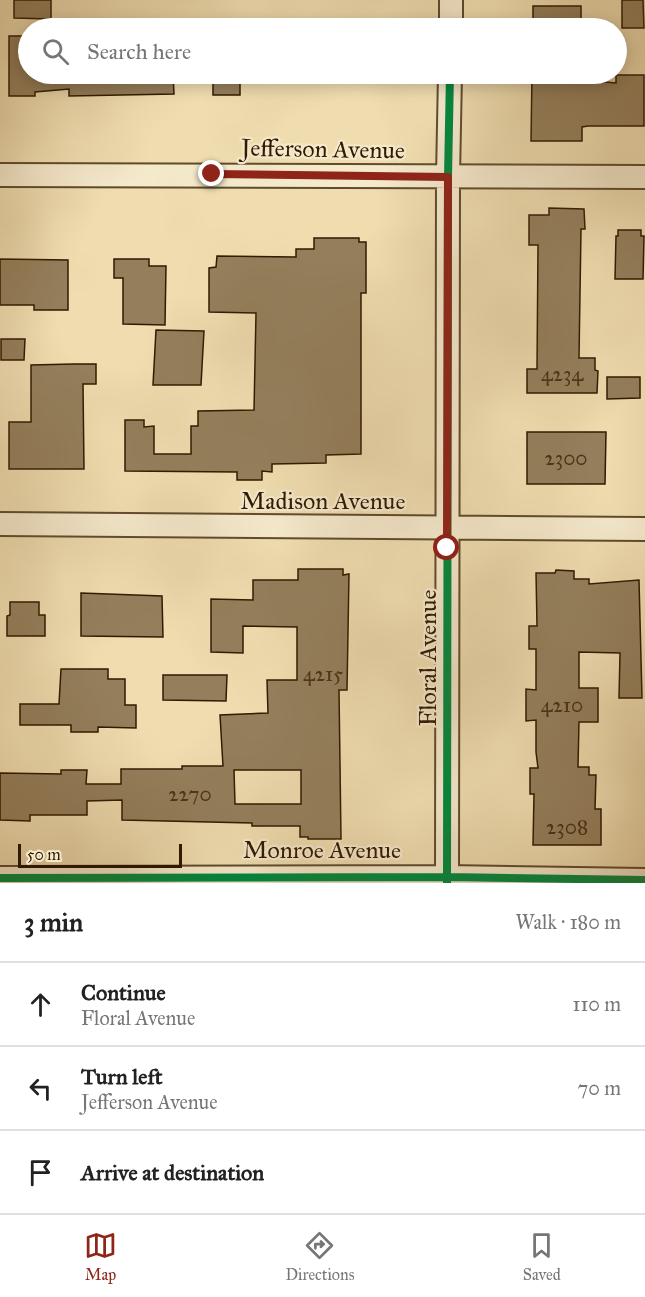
<!DOCTYPE html>
<html lang="en">
<head>
<meta charset="utf-8">
<style>
	body { margin:0; font-family:"IM FELL Great Primer",serif; background:#f6f6f6; color:#222 }
	.scale { position:absolute; left:18px; bottom:15px; width:164px; box-sizing:border-box; padding-left:6px; border:3px solid #311a00; border-top:0; font-size:16px; line-height:21px; white-space:nowrap; color:#311a00; -webkit-text-stroke:4px #f5e9cc; paint-order:stroke }
	.stop { position:absolute; width:18px; height:18px; margin:-14px; border:4px solid #8f2418; border-radius:50%; background:#fff }
	.stop.end { background:#8f2418; border-color:#fff; box-shadow:0 2px 6px #0008 }
	.list { margin:0; padding:0; list-style:none }
	h2 { display:flex; justify-content:space-between; align-items:center; height:78px; margin:0; padding:0 24px; font-size:26px }
	h2 small { font-size:20px; font-weight:400; color:#767676 }
	.list li { display:grid; grid-template-columns:39px 1fr auto; gap:18px; align-items:center; box-sizing:border-box; height:84px; padding:0 24px; border-top:2px solid #e0e0e0 }
	.list b { display:block; font-size:22px; white-space:nowrap }
	.list p { margin:0; font-size:20px; white-space:nowrap; color:#767676 }
	.list em { font-size:20px; font-style:normal; color:#767676 }
	.icon { flex:none; width:33px; height:33px; fill:none; stroke:currentColor; stroke-width:2; stroke-linecap:round; stroke-linejoin:round }
	.map { position:relative; flex:none; width:645px; height:883px; overflow:hidden }
	.search { position:absolute; background:#fff; box-shadow:0 3px 15px #0003; left:18px; right:18px; top:18px; height:66px; display:flex; align-items:center; gap:15px; box-sizing:border-box; padding:0 21px; border-radius:33px; color:#767676; font-size:22px }
	.sheet { height:330px; background:#fff }
	nav { display:flex; justify-content:space-around; align-items:center; box-sizing:border-box; height:84px; border-top:2px solid #e0e0e0; background:#fff; font-size:16px; color:#767676 }
	nav a { display:grid; justify-items:center; gap:3px }
	nav .on { color:#8f2418 }
	.map>svg:first-child { display:block }
</style>
</head>
<body>
<div class="map">
<svg width="645" height="883" viewBox="0 0 645 883">
	<rect width="100%" height="100%" fill="#efddb0"/>
	<filter id="stains"><feTurbulence type="fractalNoise" baseFrequency=".00333" numOctaves="4"/><feColorMatrix values="0 0 0 0 .2 0 0 0 0 .09 0 0 0 0 .02 0 0 0 .5 -.17"/></filter>
	<radialGradient id="worn" r=".72"><stop offset=".6" stop-color="#630" stop-opacity="0"/><stop offset="1" stop-color="#630" stop-opacity=".3"/></radialGradient>
	<path fill="#947f5c" stroke="#311a00" stroke-width="1.5" fill-rule="evenodd" d="M 14,0 L 51,0 L 51,19 L 14,18 Z
		M 622,0 L 643,0 L 644,28 L 622,28 Z
		M 533,6 L 581,6 L 581,28 L 533,28 Z
		M 9,36 L 28,36 L 28,74 L 173,74 L 174,94 L 69,96 L 69,89 L 35,92 L 35,96 L 9,96 Z
		M 213,74 L 240,74 L 240,95 L 213,95 Z
		M 532,74 L 583,74 L 583,80 L 616,83 L 616,75 L 644,75 L 644,126 L 588,126 L 582,127 L 582,141 L 531,141 Z
		M 549,208 L 584,209 L 585,229 L 581,229 L 579,358 L 595,358 L 595,370 L 598,371 L 597,393 L 527,393 L 527,369 L 537,369 L 538,245 L 529,245 L 529,215 L 549,215 Z
		M 618,230 L 641,230 L 641,236 L 644,236 L 643,279 L 615,279 L 616,236 L 618,236 Z
		M 314,238 L 359,238 L 359,242 L 366,242 L 366,293 L 361,293 L 361,454 L 326,455 L 326,463 L 272,464 L 272,472 L 262,471 L 262,480 L 237,480 L 237,472 L 125,471 L 125,420 L 144,420 L 144,427 L 154,426 L 154,454 L 191,454 L 191,426 L 198,426 L 198,411 L 254,410 L 256,313 L 209,312 L 209,268 L 216,267 L 217,256 L 296,257 L 296,249 L 314,249 Z
		M 0,259 L 68,260 L 68,310 L 34,310 L 34,305 L 0,305 Z
		M 114,259 L 149,259 L 149,266 L 166,266 L 165,325 L 123,324 L 123,278 L 114,278 Z
		M 156,330 L 204,331 L 201,385 L 153,385 Z
		M 1,339 L 25,339 L 24,360 L 1,360 Z
		M 74,364 L 96,364 L 96,384 L 83,384 L 84,469 L 9,469 L 9,422 L 31,422 L 31,365 Z
		M 607,377 L 640,377 L 640,398 L 607,399 Z
		M 527,432 L 606,432 L 605,484 L 527,484 Z
		M 298,569 L 343,569 L 343,575 L 349,574 L 347,690 L 339,690 L 341,839 L 308,839 L 308,837 L 300,837 L 300,826 L 252,826 L 252,823 L 122,820 L 122,800 L 87,801 L 87,815 L 30,815 L 30,821 L 0,820 L 0,773 L 61,774 L 61,770 L 87,770 L 86,784 L 121,784 L 121,769 L 182,769 L 182,766 L 223,766 L 220,715 L 268,713 L 267,680 L 297,680 L 297,627 L 243,626 L 243,653 L 211,652 L 211,599 L 253,600 L 253,580 L 298,580 ZM 234,770 L 301,770 L 301,804 L 235,804 Z
		M 556,570 L 574,571 L 574,579 L 589,579 L 589,584 L 639,580 L 642,698 L 619,698 L 620,653 L 579,652 L 579,688 L 598,688 L 598,722 L 579,722 L 578,767 L 589,767 L 589,775 L 596,775 L 595,809 L 601,809 L 601,845 L 533,845 L 534,794 L 530,794 L 530,768 L 538,768 L 536,752 L 536,720 L 526,721 L 526,689 L 536,690 L 536,649 L 529,649 L 529,626 L 537,626 L 536,573 L 555,573 Z
		M 81,593 L 162,596 L 163,637 L 81,636 Z
		M 10,602 L 39,602 L 39,615 L 45,615 L 45,636 L 7,636 L 7,616 L 10,615 Z
		M 61,669 L 108,669 L 108,679 L 125,679 L 125,705 L 136,705 L 136,728 L 98,727 L 98,732 L 71,732 L 71,725 L 20,725 L 20,704 L 59,704 Z
		M 163,675 L 227,675 L 226,701 L 163,700 Z"/>
	<g fill="none" stroke-linecap="round" stroke-linejoin="round">
		<g stroke="#604b2c" stroke-width="26">
			<path id="street" d="M 451,28 L 451,0
				M 0,175 L 645,177
				M 0,524 L 645,529
				M 0,878 L 447,877 L 645,880
				M 447,883 L 448,177 L 450,74"/>
		</g>
		<use href="#street" stroke="#f5e9cc" stroke-width="22"/>
		<g stroke="#f5e9cc" stroke-width="11">
			<path id="cycleway" d="M 0,878 L 447,877 L 645,880
				M 447,883 L 448,177 L 450,74"/>
		</g>
		<use href="#cycleway" stroke="#00873e" stroke-width="8"/>
	</g>
	<g fill="none" stroke-linecap="round" stroke-linejoin="round">
		<path stroke="#8f2418" stroke-width="8" d="M 212,174 L 448,177 L 447,548"/>
	</g>
	<g text-anchor="middle" stroke-width="4.5" stroke-linejoin="round" paint-order="stroke">
		<g font-size="21" fill="#4a3317">
			<text x="562" y="381">4234</text>
			<text x="566" y="465">2300</text>
			<text x="323" y="681">4215</text>
			<text x="562" y="712">4210</text>
			<text x="190" y="801">2270</text>
			<text x="567" y="834">2308</text>
		</g>
		<g font-size="24" fill="#311a00" stroke="#f5e9cc">
			<text transform="translate(323 149) rotate(1)" y="8">Jefferson Avenue</text>
			<text x="323" y="509">Madison Avenue</text>
			<text transform="translate(428 658) rotate(-90)" y="8">Floral Avenue</text>
			<text x="322" y="858">Monroe Avenue</text>
		</g>
	</g>
	<rect width="100%" height="100%" filter="url(#stains)"/>
	<rect width="100%" height="100%" fill="url(#worn)"/>
</svg>
<div class="scale">50 m</div>
<div class="stop" style="left:447px;top:548px"></div>
<div class="stop end" style="left:212px;top:174px"></div>
<div class="search"><svg class="icon" aria-label="search" viewBox="0 0 24 24"><circle cx="10" cy="10" r="6"/><path d="M15 15l6 6"/></svg>Search here</div>
</div>
<section class="sheet">
<h2>3 min<small>Walk · 180 m</small></h2>
<ul class="list">
<li><svg class="icon" aria-label="ahead" viewBox="0 0 24 24"><path d="M12 20V5M6 11l6-6 6 6"/></svg><div><b>Continue</b><p>Floral Avenue</p></div><em>110 m</em></li>
<li><svg class="icon" aria-label="left" viewBox="0 0 24 24"><path d="M17 20v-9H6M10 6l-5 5 5 5"/></svg><div><b>Turn left</b><p>Jefferson Avenue</p></div><em>70 m</em></li>
<li><svg class="icon" aria-label="arrive" viewBox="0 0 24 24"><path d="M6 21V4h12l-3 4 3 4H6"/></svg><div><b>Arrive at destination</b></div></li>
</ul>
</section>
<nav>
<a class="on"><svg class="icon" aria-label="map" viewBox="0 0 24 24"><path d="M3 6l6-2 6 2 6-2v14l-6 2-6-2-6 2zM9 4v14M15 6v14"/></svg>Map</a>
<a><svg class="icon" aria-label="directions" viewBox="0 0 24 24"><path d="M12 3l9 9-9 9-9-9zM9 14v-3h6M13 9l2 2-2 2"/></svg>Directions</a>
<a><svg class="icon" aria-label="saved" viewBox="0 0 24 24"><path d="M7 4h10v16l-5-4-5 4z"/></svg>Saved</a>
</nav>
</body>
</html>
